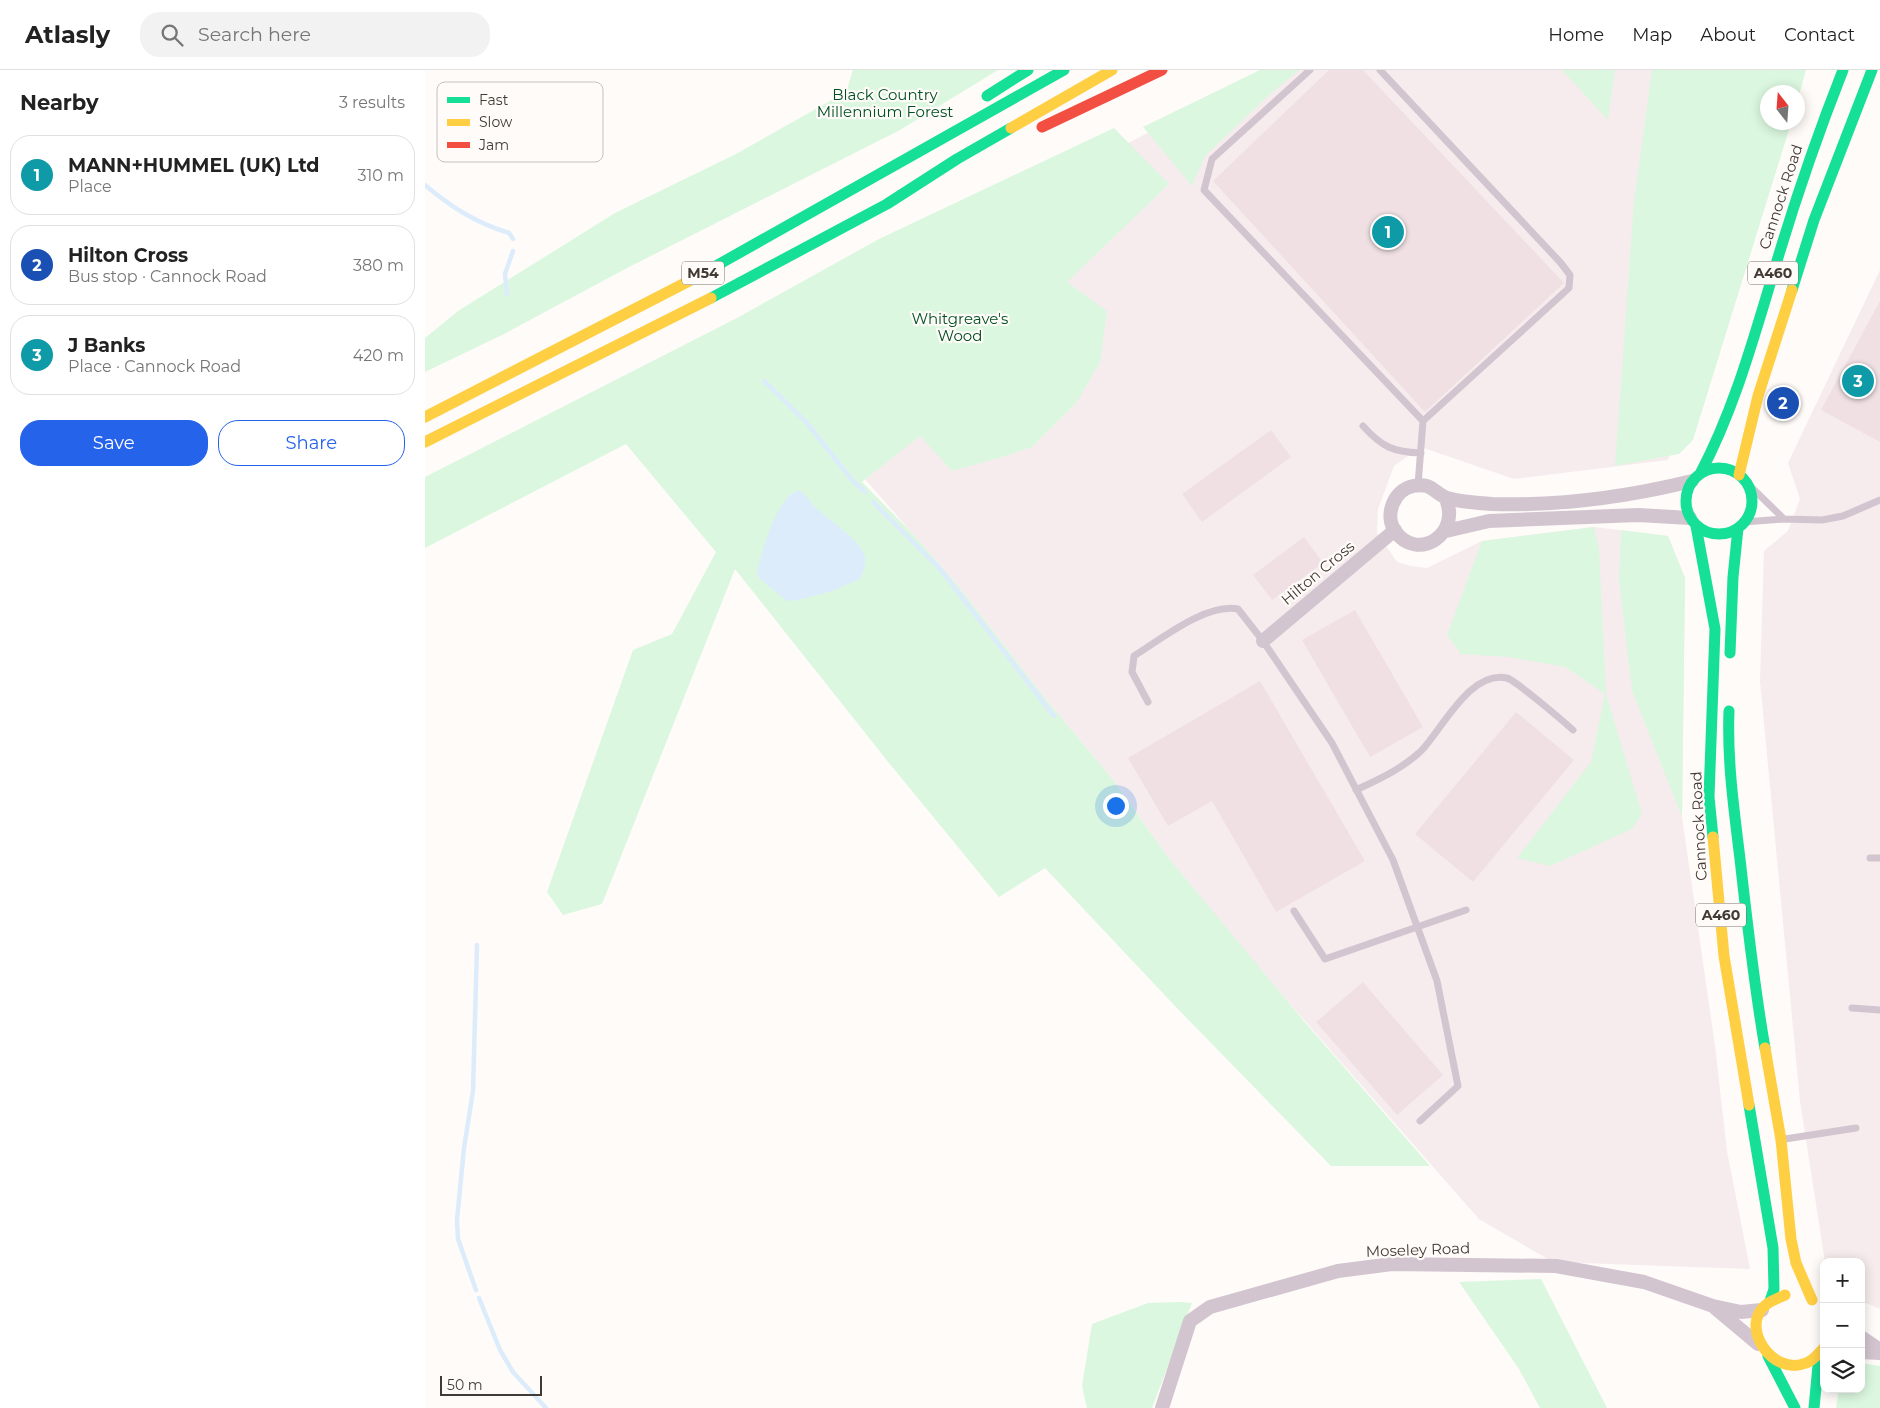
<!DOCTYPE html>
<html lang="en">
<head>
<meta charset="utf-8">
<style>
	body { margin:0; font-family:Montserrat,sans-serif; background:#f2f2f2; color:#222 }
	.controls { position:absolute; right:15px; bottom:15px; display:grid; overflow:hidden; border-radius:10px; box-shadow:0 2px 12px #0003 }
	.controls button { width:45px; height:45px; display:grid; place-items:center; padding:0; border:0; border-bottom:1px solid #e0e0e0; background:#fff; color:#222; font:25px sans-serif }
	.compass { position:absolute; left:1335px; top:15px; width:45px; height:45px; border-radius:50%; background:#fff; box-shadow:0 2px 12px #0003; rotate:343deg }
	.scale { position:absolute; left:15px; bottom:12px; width:102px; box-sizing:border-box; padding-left:5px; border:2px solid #423a34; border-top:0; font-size:14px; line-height:18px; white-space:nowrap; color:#423a34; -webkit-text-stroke:4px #fffbf8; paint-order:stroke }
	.you { position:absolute; left:690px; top:735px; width:18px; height:18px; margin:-12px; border:4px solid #fff; border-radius:50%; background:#1a73e8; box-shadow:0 0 0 8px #1a73e833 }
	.badge { display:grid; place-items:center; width:32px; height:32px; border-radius:50%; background:#2563eb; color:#fff; font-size:16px; font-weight:700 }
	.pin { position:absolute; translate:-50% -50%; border:2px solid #fff; box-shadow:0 1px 5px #0006 }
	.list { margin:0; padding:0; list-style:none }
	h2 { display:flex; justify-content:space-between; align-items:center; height:65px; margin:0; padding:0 20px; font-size:21px }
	h2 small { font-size:16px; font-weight:400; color:#767676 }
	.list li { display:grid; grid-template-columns:32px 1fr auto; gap:15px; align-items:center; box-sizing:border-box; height:80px; margin:0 10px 10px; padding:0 10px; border:1px solid #e0e0e0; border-radius:20px }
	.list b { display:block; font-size:19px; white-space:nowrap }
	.list p { margin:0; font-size:16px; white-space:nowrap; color:#767676 }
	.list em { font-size:16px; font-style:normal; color:#767676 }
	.actions { display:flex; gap:10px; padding:15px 20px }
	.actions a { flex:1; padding:11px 0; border:1px solid #2563eb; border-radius:20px; text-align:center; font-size:18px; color:#2563eb }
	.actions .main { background:#2563eb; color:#fff }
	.icon { flex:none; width:28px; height:28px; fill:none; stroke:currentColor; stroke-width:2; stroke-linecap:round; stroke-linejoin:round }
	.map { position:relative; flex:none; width:1455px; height:1338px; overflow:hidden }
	header { display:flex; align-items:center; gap:30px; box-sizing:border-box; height:70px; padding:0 25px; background:#fff; border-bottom:1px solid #e0e0e0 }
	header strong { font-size:24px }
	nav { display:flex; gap:28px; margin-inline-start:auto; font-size:18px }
	.search { width:350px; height:45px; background:#f2f2f2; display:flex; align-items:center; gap:12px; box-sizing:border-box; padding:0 18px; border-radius:20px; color:#767676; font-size:19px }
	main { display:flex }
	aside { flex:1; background:#fff }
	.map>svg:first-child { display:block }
</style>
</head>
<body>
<header>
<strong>Atlasly</strong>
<div class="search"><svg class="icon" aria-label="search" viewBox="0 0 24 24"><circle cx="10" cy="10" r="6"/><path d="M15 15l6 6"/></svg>Search here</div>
<nav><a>Home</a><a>Map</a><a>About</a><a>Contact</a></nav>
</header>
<main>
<aside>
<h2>Nearby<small>3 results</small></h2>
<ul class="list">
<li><span class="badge" style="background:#0f9aa8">1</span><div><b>MANN+HUMMEL (UK) Ltd</b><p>Place</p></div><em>310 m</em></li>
<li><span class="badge" style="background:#1a4fb4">2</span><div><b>Hilton Cross</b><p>Bus stop · Cannock Road</p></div><em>380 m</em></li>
<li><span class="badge" style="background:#0f9aa8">3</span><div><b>J Banks</b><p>Place · Cannock Road</p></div><em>420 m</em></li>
</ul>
<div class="actions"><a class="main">Save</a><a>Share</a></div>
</aside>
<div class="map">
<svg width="1455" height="1338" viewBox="0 0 1455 1338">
	<rect width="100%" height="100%" fill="#fefbf9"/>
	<path fill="#f6eced" d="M 848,0 L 1372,0 L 1342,22 L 1342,52 L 1281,297 L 1243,390 L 1089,409 L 996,377 L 969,396 L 953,439 L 952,463 L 972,492 L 985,496 L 1002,498 L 1057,471 L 1169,457 L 1243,466 L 1260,508 L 1257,747 L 1290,976 L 1302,1081 L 1325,1199 L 1128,1192 L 1054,1149 L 835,900 L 742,786 L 686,707 L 623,632 L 535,518 L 385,346 L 703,73 Z
		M 1455,200 L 1455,1239 L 1436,1231 L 1436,1192 L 1400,1192 L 1375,1031 L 1335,611 L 1339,481 L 1363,461 L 1375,429 L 1363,393 Z"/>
	<path fill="#dbf7df" d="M 428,0 L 573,0 L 475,60 L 204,197 L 79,264 L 0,302 L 0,268 L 33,241 L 190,143 L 311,84 L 421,22 Z
		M 835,0 L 874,0 L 844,25 L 780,86 L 767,116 L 718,57 Z
		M 1137,0 L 1190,0 L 1183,50 Z
		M 1227,0 L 1381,0 L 1373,29 L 1372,22 L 1342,22 L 1342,52 L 1366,53 L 1268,370 L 1254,384 L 1190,396 L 1209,131 Z
		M 689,58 L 744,114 L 642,212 L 682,241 L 675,292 L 652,332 L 607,377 L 577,387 L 527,401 L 495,366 L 437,412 L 488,464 L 535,518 L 623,632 L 686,707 L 742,786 L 878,950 L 1005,1096 L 906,1096 L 750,936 L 620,798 L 574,827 L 464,693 L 310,499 L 177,834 L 138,845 L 122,822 L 208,580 L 247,564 L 291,482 L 201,374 L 0,478 L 0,407 L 312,248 L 454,169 Z
		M 1169,457 L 1174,479 L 1181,624 L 1217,744 L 1207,759 L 1125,796 L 1092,788 L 1166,692 L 1180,624 L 1140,597 L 1083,587 L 1036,584 L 1022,565 L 1057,471 Z
		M 1196,460 L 1243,466 L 1260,508 L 1257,747 L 1207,621 L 1194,510 Z
		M 1116,1209 L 1182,1338 L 1115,1338 L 1094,1299 L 1034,1212 Z
		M 754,1232 L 767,1233 L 727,1338 L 662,1338 L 657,1316 L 667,1254 L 723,1233 Z
		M 1436,1293 L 1455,1296 L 1455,1338 L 1411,1338 L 1414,1319 L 1436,1319 Z"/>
	<path fill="#dcecfa" d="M 373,420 C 382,424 385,433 392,439 C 405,451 435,470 440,486 C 442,493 438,503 435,509 L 407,521 L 373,530 L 362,531 L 335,509 L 332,502 C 337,480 351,429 373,420 Z"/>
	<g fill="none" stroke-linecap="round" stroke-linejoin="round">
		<path stroke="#dcecfa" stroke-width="4.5" d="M 0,115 C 26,137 51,153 84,163 L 88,169
			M 82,224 L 80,204 L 88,181
			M 339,311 L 381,352 L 427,410 L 440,422
			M 448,432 L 515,499 L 629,646
			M 51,1220 L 33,1169 L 32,1150 L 39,1078 L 48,1021 L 52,875
			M 54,1228 L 75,1280 L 88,1302 L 121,1338"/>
	</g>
	<path fill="#f0e0e4" d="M 904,0 L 938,0 L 1139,213 L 1000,342 L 788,111 Z
		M 1455,231 L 1455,372 L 1396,340 Z
		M 846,360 L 866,387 L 777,452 L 757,424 Z
		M 879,467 L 898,493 L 847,530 L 828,505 Z
		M 930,540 L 998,657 L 945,687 L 877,570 Z
		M 835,611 L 940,791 L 851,842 L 787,731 L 743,756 L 703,688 Z
		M 1091,642 L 1149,690 L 1048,812 L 990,764 Z
		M 938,912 L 1018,1005 L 972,1045 L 891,952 Z"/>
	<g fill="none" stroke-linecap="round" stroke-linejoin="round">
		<path stroke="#d3c5d0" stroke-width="7" d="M 885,0 L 787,89 L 779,120 L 998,351
			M 955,0 L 1135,192 L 1145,205 L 1144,218 L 998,351 L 993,415
			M 938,356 C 957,377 968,382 996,383
			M 1322,413 L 1359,449
			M 1319,452 L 1359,449 L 1397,450 L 1418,446 L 1455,430
			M 723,632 L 707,602 L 709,586 C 736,569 781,533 813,539 L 838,571 L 907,673 L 968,790 L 1012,911 L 1033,1016 L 995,1051
			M 931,720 C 954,709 977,699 996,681 C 1018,658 1045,600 1082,608 C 1090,610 1138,651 1148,660
			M 1445,788 L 1455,788
			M 869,841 L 900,889 L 1041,840
			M 1427,938 L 1455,940
			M 1360,1069 L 1431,1058"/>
		<path stroke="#d3c5d0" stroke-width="14" d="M 1020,427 C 1038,464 992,493 970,461 C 959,445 969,420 988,416 C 1008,412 1008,423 1022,428 C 1036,432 1053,433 1067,434 C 1134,436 1202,427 1267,411
			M 1021,461 L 1064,451 L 1213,445 L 1265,448
			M 838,571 L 970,460
			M 1290,1238 L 1333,1274
			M 1436,1267 L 1455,1280
			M 1436,1282 L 1455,1283
			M 737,1338 L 765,1251 L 785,1237 L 913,1201 L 967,1194 L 1131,1196 L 1219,1212 L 1288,1236 L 1316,1242 L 1337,1240"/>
		<path stroke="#16e098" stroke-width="11" d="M 562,26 L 603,0
			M 266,210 L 639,0
			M 1367,220 L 1389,150 L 1447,0
			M 286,228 L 462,134 L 532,89 L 586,58
			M1261 431a33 33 0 1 1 66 0a33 33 0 1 1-66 0Z
			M 1275,404 C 1309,340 1328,270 1349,201 C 1369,133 1392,66 1418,0
			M 1271,456 L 1290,559 L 1284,727 L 1288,767
			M 1305,583 L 1308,507 L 1313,458
			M 1304,641 C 1302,690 1309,740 1315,789 C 1322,852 1329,915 1340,978
			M 1324,1035 L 1348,1178 L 1349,1219 L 1345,1231
			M 1343,1286 L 1370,1338
			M 1389,1338 L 1394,1285"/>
		<path stroke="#ffcf43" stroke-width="11" d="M 586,58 L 687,0
			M 0,347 L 266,210
			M 0,372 L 286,228
			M 1314,405 L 1333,326 L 1367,220
			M 1288,767 L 1299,886 L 1324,1035
			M 1340,978 L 1356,1070 L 1366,1169 L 1371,1193 L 1387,1230
			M 1360,1225 C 1354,1228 1347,1230 1342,1234 C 1313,1255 1347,1307 1381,1293 C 1388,1291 1394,1283 1399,1278"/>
		<path stroke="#f24e42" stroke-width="11" d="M 617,57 L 737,0"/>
	</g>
	<g text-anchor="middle" stroke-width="4.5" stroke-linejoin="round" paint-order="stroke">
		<g fill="#fffbf8" stroke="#7b746f" stroke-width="1">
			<rect x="257" y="191.5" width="42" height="23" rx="4"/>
			<rect x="1323" y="191.5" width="50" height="23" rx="4"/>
			<rect x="1271" y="833.5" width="50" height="23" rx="4"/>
		</g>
		<g font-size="14" font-weight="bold" fill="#423a34">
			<text x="278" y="208">M54</text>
			<text x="1348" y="208">A460</text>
			<text x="1296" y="850">A460</text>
		</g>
		<g font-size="15" fill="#005023" stroke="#fffbf8">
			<text x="460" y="30">Black Country<tspan x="460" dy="17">Millennium Forest</tspan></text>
			<text x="535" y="254">Whitgreave's<tspan x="535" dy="17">Wood</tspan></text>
		</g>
		<g font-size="15" fill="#423a34" stroke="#fffbf8">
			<text transform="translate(1356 127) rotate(-72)" y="5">Cannock Road</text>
			<text transform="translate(893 503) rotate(-40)" y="5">Hilton Cross</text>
			<text transform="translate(1274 756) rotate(-93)" y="5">Cannock Road</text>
			<text transform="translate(993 1180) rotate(-2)" y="5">Moseley Road</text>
		</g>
	</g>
	<rect x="12" y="12" width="166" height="80" rx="8" fill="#fffbf8" stroke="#c6c1bd" stroke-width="1"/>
	<rect x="22" y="27" width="23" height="6" fill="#16e098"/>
	<rect x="22" y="49" width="23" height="7" fill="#ffcf43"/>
	<rect x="22" y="72" width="23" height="6" fill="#f24e42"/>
	<g font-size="14" fill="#423a34">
		<text x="54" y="35">Fast</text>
		<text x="54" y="57">Slow</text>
		<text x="54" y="80">Jam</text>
	</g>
</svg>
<div class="controls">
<button>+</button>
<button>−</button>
<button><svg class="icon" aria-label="layers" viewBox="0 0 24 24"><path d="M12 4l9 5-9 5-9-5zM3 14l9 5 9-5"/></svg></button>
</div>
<svg class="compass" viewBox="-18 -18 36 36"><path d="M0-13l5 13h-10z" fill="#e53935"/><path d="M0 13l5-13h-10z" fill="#767676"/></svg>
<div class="scale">50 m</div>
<div class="you"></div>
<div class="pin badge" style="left:963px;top:162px;background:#0f9aa8">1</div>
<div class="pin badge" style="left:1358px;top:333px;background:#1a4fb4">2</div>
<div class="pin badge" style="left:1433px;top:311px;background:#0f9aa8">3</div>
</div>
</main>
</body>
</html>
